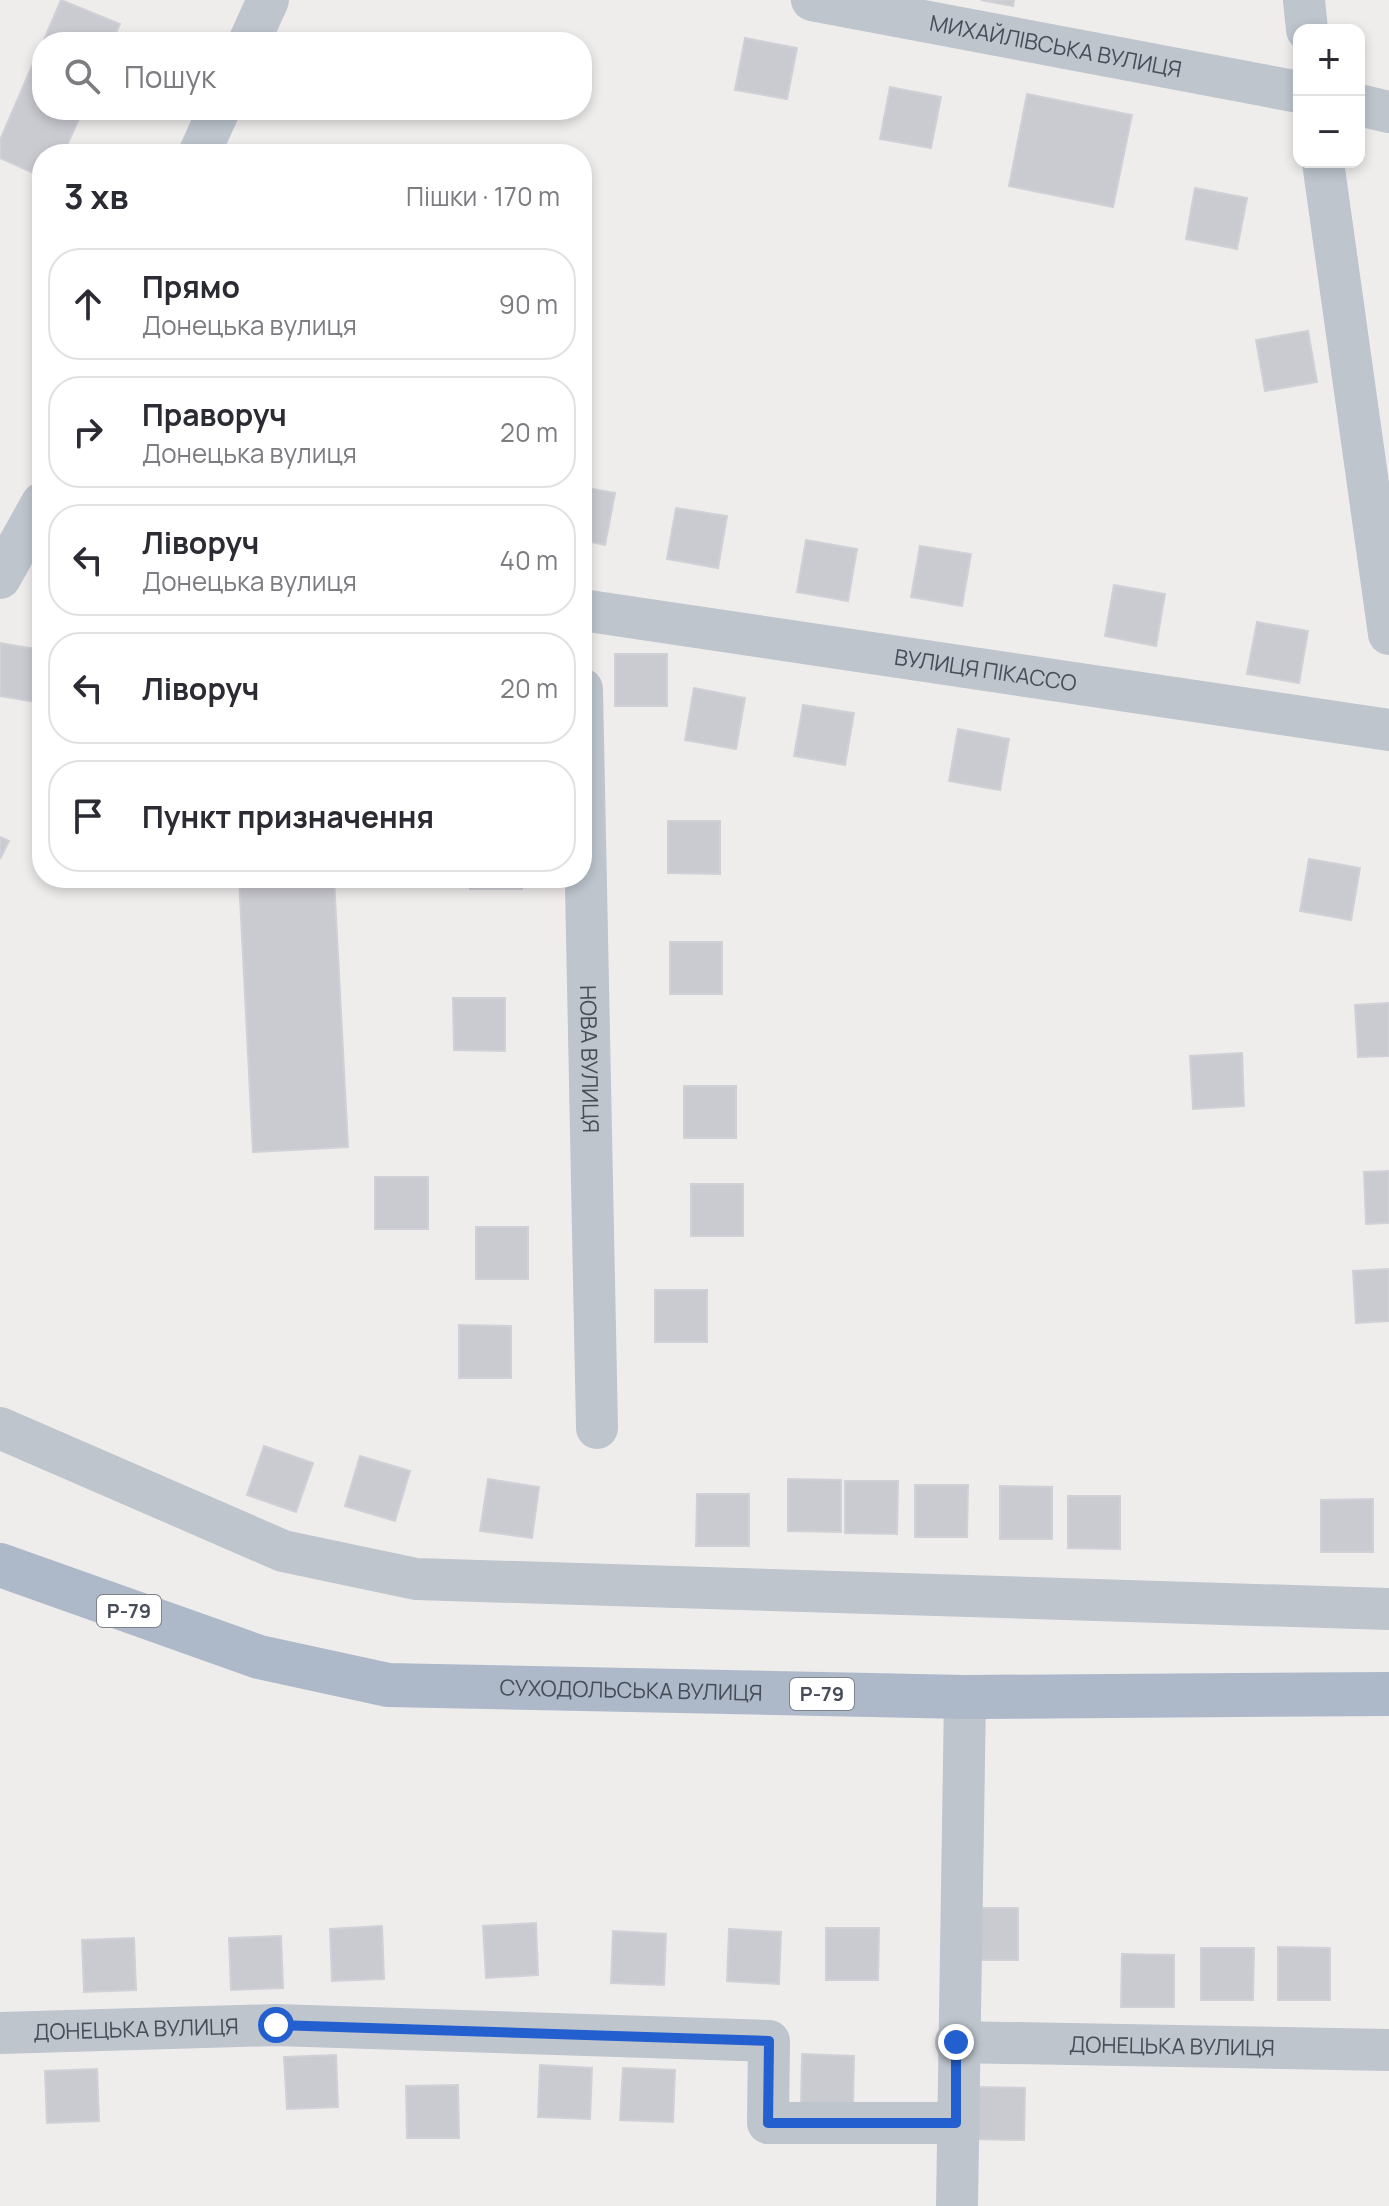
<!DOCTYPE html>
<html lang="uk">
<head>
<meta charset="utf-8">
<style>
	body { margin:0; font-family:Manrope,sans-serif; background:#f2f2f3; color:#2b2b33 }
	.controls { position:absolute; right:24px; top:24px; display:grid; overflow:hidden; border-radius:16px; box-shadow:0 4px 12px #0003 }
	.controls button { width:72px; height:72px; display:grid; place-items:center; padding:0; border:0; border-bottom:2px solid #e1e1e2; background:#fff; color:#2b2b33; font:40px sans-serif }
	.stop { position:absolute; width:24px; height:24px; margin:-18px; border:6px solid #245fd0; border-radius:50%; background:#fff }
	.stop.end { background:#245fd0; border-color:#fff; box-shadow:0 2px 8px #0008 }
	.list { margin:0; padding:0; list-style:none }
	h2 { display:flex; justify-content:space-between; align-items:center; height:104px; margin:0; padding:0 32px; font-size:34px }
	h2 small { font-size:26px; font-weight:400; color:#7c7c81 }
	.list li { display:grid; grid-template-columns:52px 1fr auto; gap:24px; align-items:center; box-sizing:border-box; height:112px; margin:0 16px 16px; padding:0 16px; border:2px solid #e1e1e2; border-radius:32px }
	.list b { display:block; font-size:30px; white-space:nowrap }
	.list p { margin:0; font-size:26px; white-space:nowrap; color:#7c7c81 }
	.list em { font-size:26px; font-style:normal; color:#7c7c81 }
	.icon { flex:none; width:44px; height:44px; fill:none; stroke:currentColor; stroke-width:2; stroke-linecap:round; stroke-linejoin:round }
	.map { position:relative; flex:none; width:1389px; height:2206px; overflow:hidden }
	.search { position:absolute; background:#fff; box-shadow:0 4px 12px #0003; left:32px; top:32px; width:560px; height:88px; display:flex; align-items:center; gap:20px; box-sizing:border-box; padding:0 28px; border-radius:32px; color:#7c7c81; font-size:30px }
	.panel { position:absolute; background:#fff; box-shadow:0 4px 12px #0003; left:32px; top:144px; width:560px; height:744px; border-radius:32px }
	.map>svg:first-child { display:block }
</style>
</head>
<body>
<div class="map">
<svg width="1389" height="2206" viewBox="0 0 1389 2206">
	<rect width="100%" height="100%" fill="#efecec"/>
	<path fill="#cacad1" stroke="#d0d1d7" stroke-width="2" d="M 61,0 L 120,24 L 112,42 L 43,42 Z
		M 981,0 L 1014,0 L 1013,6 Z
		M 745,38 L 797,48 L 787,99 L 735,90 Z
		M 42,43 L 42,110 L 83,110 L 63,154 L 42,154 L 42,177 L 0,158 L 0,140 Z
		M 890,87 L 941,97 L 931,148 L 880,139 Z
		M 1027,94 L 1132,115 L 1113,207 L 1009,186 Z
		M 1195,188 L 1247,198 L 1237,249 L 1186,239 Z
		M 1308,331 L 1317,382 L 1265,391 L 1256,340 Z
		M 582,487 L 615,493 L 605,545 L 582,540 Z
		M 676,508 L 727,516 L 718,568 L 667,559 Z
		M 806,540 L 857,549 L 848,601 L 797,592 Z
		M 920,546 L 971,554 L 962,606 L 911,597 Z
		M 1114,585 L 1165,594 L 1156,646 L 1105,636 Z
		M 1257,622 L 1308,631 L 1299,683 L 1247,674 Z
		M 0,643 L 42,650 L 42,703 L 0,696 Z
		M 615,654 L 667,654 L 667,706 L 615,706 Z
		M 694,688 L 745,698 L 736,749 L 685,740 Z
		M 803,705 L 854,713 L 845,765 L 794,756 Z
		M 958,729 L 1009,739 L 1000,790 L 949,781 Z
		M 668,821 L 720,821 L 720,874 L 668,873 Z
		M 0,837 L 9,841 L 0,859 Z
		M 1309,859 L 1360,868 L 1351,920 L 1300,911 Z
		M 239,878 L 334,878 L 348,1147 L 253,1152 Z
		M 470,878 L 522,878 L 522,889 L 470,889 Z
		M 670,942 L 722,942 L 722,994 L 670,994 Z
		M 453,998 L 505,998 L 505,1051 L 454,1050 Z
		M 1389,1003 L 1389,1056 L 1358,1057 L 1355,1005 Z
		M 1242,1053 L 1244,1106 L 1193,1109 L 1190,1056 Z
		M 684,1086 L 736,1086 L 736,1138 L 684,1138 Z
		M 1389,1171 L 1389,1223 L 1366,1224 L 1364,1172 Z
		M 375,1177 L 428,1177 L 428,1229 L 375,1229 Z
		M 691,1184 L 743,1184 L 743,1236 L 691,1236 Z
		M 476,1227 L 528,1227 L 528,1279 L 476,1279 Z
		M 1389,1269 L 1389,1321 L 1356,1323 L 1353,1271 Z
		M 655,1290 L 707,1290 L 707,1342 L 655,1342 Z
		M 459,1325 L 511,1326 L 511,1378 L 459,1378 Z
		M 264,1446 L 313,1463 L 296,1512 L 247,1495 Z
		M 360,1456 L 410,1471 L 395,1521 L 345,1506 Z
		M 488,1479 L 539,1487 L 532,1538 L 480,1531 Z
		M 788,1479 L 841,1480 L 841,1532 L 788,1531 Z
		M 845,1481 L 898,1481 L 897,1534 L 845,1533 Z
		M 915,1485 L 968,1485 L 967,1537 L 915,1537 Z
		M 1000,1486 L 1052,1487 L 1052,1539 L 1000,1539 Z
		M 697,1494 L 749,1494 L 749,1546 L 696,1546 Z
		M 1068,1496 L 1120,1496 L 1120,1549 L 1068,1548 Z
		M 1373,1499 L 1373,1552 L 1321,1552 L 1321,1500 Z
		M 966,1908 L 1018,1908 L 1018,1960 L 966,1960 Z
		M 536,1923 L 538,1975 L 486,1978 L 483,1926 Z
		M 382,1926 L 384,1979 L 332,1981 L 330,1929 Z
		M 826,1928 L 879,1928 L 878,1980 L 826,1980 Z
		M 729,1929 L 781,1932 L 779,1984 L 727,1981 Z
		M 613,1931 L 666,1934 L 664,1985 L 611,1983 Z
		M 281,1936 L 283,1988 L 231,1990 L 229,1938 Z
		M 134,1938 L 136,1990 L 84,1992 L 82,1940 Z
		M 1278,1947 L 1330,1948 L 1330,2000 L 1278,2000 Z
		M 1201,1948 L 1254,1948 L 1253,2000 L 1201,2000 Z
		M 1122,1954 L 1174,1955 L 1174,2007 L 1121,2007 Z
		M 802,2054 L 854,2056 L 853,2108 L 801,2106 Z
		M 336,2055 L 338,2107 L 287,2109 L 284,2057 Z
		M 540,2065 L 592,2068 L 590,2119 L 538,2117 Z
		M 623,2068 L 675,2070 L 673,2122 L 620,2120 Z
		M 97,2069 L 99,2121 L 47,2123 L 45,2071 Z
		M 458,2085 L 459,2138 L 407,2138 L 406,2086 Z
		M 973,2087 L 1025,2088 L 1024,2140 L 972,2139 Z"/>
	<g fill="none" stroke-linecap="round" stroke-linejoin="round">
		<g stroke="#bec5cd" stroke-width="42">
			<path id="s1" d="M 812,0 L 1299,92"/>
			<path d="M 1304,0 L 1307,30"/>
			<path d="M 249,42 L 268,0"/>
			<path d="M 1359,105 L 1389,112"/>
			<path d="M 199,154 L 219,110"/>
			<path d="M 1323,162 L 1389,634"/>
			<path d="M 0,578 L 42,503"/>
			<path id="s2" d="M 582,610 L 1389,730"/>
			<path id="s3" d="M 582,689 L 597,1428"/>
			<path d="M 0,1428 L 283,1551 L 416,1579 L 1389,1609"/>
			<path id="s4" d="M 0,2033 L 276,2025 L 769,2041 L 768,2123 L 956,2123"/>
			<path id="s5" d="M 956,2042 L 1389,2050"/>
			<path d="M 957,2206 L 965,1697"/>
		</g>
		<path stroke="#adb9c9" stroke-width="44" id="s6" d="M 0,1565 L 259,1657 L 388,1685 L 965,1697 L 1389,1694"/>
	</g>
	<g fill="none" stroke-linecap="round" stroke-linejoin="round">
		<path stroke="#245fd0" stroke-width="10" d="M 276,2025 L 769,2041 L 768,2123 L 956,2123 L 956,2042"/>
	</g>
	<g text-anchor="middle" stroke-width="8" stroke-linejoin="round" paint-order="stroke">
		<g fill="#fff" stroke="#7e828a" stroke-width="2">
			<rect x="97" y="1595" width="64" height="32" rx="6"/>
			<rect x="790" y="1678" width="64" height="32" rx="6"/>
		</g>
		<g font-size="20" font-weight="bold" fill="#464d58">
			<text x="129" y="1618">Р-79</text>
			<text x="822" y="1701">Р-79</text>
		</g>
		<g font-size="22" fill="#464d58" stroke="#fff">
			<text dy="8" stroke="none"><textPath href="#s1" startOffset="248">МИХАЙЛІВСЬКА ВУЛИЦЯ</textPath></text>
			<text dy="8" stroke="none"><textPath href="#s2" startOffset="408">ВУЛИЦЯ ПІКАССО</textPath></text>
			<text dy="8" stroke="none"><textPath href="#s3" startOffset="370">НОВА ВУЛИЦЯ</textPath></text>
			<text dy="8" stroke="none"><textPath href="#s6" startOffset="650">СУХОДОЛЬСЬКА ВУЛИЦЯ</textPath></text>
			<text dy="8" stroke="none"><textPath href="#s4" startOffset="136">ДОНЕЦЬКА ВУЛИЦЯ</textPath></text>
			<text dy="8" stroke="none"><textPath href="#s5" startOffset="216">ДОНЕЦЬКА ВУЛИЦЯ</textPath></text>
		</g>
	</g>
</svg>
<div class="controls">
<button>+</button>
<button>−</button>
</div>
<div class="stop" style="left:276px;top:2025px"></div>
<div class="stop end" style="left:956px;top:2042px"></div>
<div class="search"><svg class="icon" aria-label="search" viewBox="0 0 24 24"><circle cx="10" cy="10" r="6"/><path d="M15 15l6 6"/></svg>Пошук</div>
<section class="panel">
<h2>3 хв<small>Пішки · 170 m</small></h2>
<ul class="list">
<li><svg class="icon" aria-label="ahead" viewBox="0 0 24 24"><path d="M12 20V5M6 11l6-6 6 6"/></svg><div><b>Прямо</b><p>Донецька вулиця</p></div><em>90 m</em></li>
<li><svg class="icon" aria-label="right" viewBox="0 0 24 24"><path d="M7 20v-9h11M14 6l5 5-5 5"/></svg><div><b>Праворуч</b><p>Донецька вулиця</p></div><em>20 m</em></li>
<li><svg class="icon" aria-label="left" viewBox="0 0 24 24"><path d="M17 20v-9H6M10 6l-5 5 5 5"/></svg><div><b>Ліворуч</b><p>Донецька вулиця</p></div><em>40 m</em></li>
<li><svg class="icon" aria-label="left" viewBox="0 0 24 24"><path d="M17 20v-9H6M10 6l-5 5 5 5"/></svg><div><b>Ліворуч</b></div><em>20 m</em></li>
<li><svg class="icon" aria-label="arrive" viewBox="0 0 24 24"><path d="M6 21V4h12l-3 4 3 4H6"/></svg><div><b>Пункт призначення</b></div></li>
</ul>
</section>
</div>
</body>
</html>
